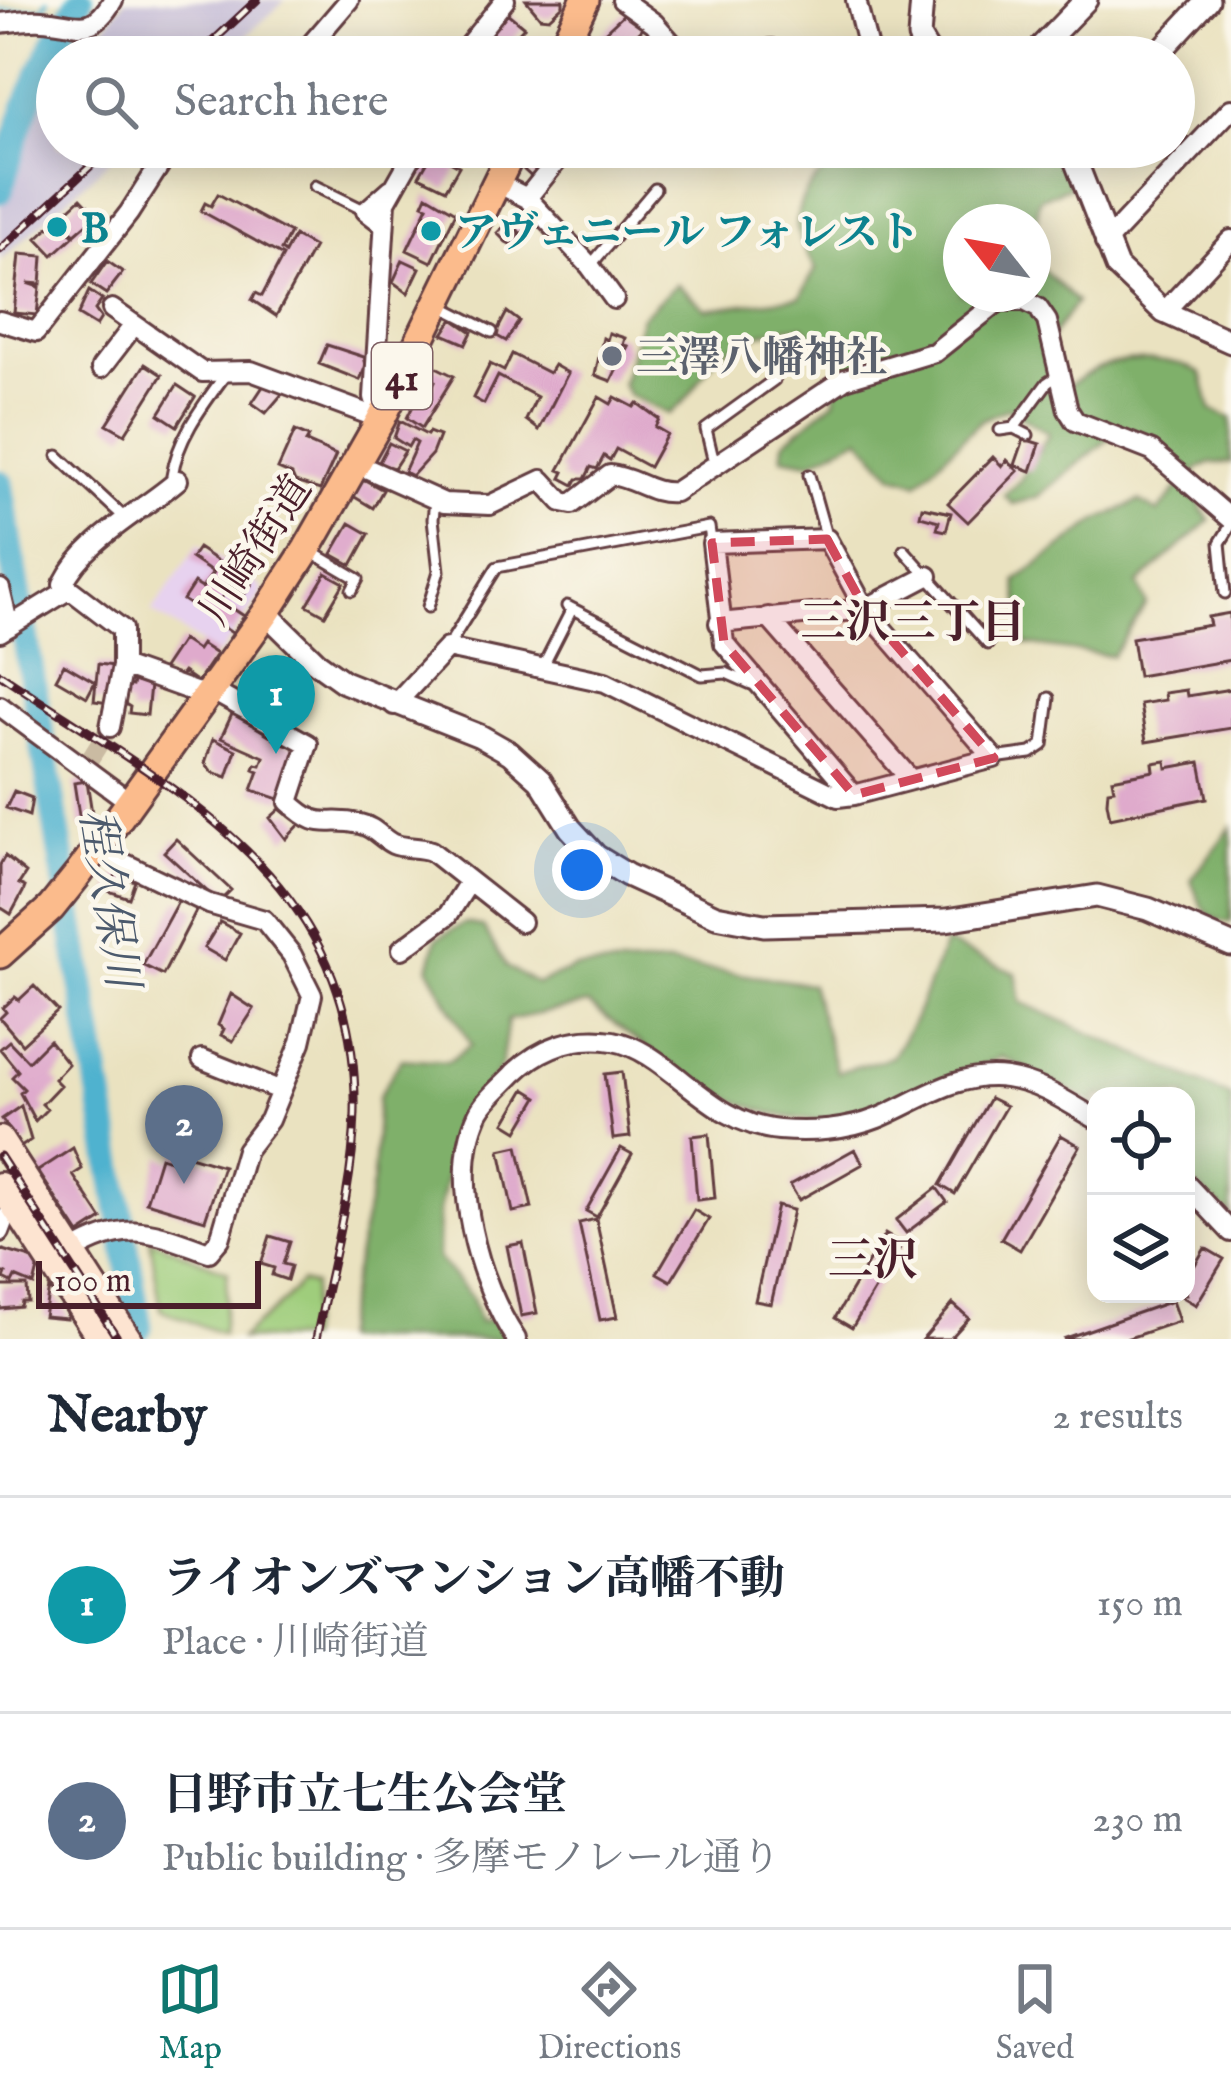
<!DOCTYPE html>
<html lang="en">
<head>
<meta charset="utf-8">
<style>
	body { margin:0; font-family:"IM FELL English","Noto Serif JP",serif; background:#f2f2f3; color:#1f2937 }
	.controls { position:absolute; right:36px; bottom:36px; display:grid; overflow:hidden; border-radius:24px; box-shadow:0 6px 30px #0003 }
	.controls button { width:108px; height:108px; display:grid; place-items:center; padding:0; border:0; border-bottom:3px solid #e0e1e3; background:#fff; color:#1f2937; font:60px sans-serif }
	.compass { position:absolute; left:943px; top:204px; width:108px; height:108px; border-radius:50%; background:#fff; box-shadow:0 6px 30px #0003; rotate:301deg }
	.scale { position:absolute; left:36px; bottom:30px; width:225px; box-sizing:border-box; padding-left:12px; border:6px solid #4a1f2b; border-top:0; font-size:33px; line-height:42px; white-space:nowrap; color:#4a1f2b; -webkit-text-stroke:9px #fbf7ec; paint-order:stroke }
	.you { position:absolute; left:582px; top:870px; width:42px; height:42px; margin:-30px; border:9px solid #fff; border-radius:50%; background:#1a73e8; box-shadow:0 0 0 18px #1a73e833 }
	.badge { display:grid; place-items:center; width:78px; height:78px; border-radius:50%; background:#0f766e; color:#fff; font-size:39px; font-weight:700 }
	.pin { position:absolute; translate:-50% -99px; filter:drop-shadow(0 3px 6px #0008) }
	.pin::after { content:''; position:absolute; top:63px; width:42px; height:36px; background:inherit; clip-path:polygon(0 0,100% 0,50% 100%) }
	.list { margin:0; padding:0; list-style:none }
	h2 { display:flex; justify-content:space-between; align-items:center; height:156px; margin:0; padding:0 48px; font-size:51px }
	h2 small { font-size:39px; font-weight:400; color:#747a83 }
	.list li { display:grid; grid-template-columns:78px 1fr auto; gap:36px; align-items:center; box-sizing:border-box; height:216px; padding:0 48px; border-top:3px solid #e0e1e3 }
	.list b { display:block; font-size:45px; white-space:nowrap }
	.list p { margin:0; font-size:39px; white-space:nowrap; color:#747a83 }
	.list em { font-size:39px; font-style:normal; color:#747a83 }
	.icon { flex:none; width:66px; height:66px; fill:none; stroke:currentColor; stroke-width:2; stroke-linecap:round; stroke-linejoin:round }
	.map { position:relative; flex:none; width:1231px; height:1339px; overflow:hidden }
	.search { position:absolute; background:#fff; box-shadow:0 6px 30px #0003; left:36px; right:36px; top:36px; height:132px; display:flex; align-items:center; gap:30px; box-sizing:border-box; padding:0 42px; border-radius:66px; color:#747a83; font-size:45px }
	.sheet { height:588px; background:#fff }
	nav { display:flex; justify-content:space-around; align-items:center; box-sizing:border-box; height:168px; border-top:3px solid #e0e1e3; background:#fff; font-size:33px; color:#747a83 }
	nav a { display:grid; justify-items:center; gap:6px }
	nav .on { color:#0f766e }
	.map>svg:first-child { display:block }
</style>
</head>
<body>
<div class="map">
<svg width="1231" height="1339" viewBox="0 0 1231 1339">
	<rect width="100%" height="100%" fill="#fbf7ec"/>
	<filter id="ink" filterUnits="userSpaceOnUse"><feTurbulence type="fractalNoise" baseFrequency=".00833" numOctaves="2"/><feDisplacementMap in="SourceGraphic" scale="24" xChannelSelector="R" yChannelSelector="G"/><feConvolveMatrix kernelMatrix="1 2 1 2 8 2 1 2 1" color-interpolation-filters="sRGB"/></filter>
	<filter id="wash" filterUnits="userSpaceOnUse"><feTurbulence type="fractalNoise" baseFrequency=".004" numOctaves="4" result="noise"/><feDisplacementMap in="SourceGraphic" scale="48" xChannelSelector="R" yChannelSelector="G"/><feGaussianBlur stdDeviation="2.7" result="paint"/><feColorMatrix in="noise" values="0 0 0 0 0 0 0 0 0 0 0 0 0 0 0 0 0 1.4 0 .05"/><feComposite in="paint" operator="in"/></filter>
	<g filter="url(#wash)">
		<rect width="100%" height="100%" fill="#eae2c0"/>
		<path fill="#e7d2ef" d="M 198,544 L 260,586 L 262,594 L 219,655 L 152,612 Z"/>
		<path fill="#c8bfd8" d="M 125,0 L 286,0 L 223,57 L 77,57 L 84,42 L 102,30 Z
			M 57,88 L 57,147 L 124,147 L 0,261 L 0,138 Z"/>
		<path fill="#9fcd7b" stroke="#747653" stroke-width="3" d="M 150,1239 L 228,1272 L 222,1334 L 161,1310 Z
			M 300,1282 L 313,1285 L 306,1339 L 240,1339 C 261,1318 284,1306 300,1282 Z"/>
		<path fill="#7fb06b" stroke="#64684b" stroke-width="3" d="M 860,147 L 1051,147 L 1064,162 L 1070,186 L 1039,199 L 1033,260 L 1033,222 L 961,222 L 961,294 L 1033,294 L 1033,260 L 1076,302 L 1043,350 L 1054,394 C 1071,386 1088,370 1106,365 C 1134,357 1178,357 1202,374 L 1211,410 L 1231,418 L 1231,463 L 1211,463 L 1195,471 L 1202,510 L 1210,520 L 1138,584 L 1147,604 L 1112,656 L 1025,644 L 1016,581 L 1097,521 L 1139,501 L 1158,512 L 1179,487 L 1179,465 L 1138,433 L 1118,431 L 1038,497 L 1013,504 L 1004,495 L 1020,480 L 1049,434 L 1008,408 L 981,420 L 918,482 L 894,475 L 860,437 L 810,462 L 782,457 L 784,442 L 835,400 L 840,361 L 804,326 C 771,326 727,341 707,369 C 693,390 690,398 669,414 L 629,395 L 622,384 L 642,316 L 677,284 L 706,309 L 800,297 L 816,269 C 810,257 797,238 797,225 C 796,188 832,163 860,147 Z
			M 1231,827 L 1231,922 C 1206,923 1198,900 1191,880 Z
			M 466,923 L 483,927 L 507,967 L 537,984 L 575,968 L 668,964 L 811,984 L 837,1072 L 892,1057 L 914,1020 L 945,943 L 1016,973 L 1021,1002 L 1231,1097 L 1231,1215 L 1186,1177 L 1186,1096 L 1096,1096 L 1096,1104 L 1002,1057 C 961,1074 899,1107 858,1116 C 756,1139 664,1061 588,1004 L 508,1020 L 501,1066 L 453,1146 L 439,1211 L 438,1258 L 471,1297 L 479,1322 L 496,1319 L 508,1339 L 340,1339 L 373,1180 L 378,1098 L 401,1059 L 448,1062 L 471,1045 L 429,968 L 437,938 Z"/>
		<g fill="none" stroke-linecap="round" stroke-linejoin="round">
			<path stroke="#50b2cf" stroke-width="4.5" d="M 0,11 L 43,8 L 48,0"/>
			<path stroke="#50b2cf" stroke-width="27" d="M 0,190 C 18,122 41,59 80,0
				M 0,483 L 139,1327"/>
		</g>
		<g id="blocks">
			<path fill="#dfaacc" d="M 526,0 L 563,0 L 563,5 L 549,18 L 540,17 Z
				M 628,10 L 644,27 L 612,57 L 602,51 L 599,53 L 588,42 L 594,36 L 597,39 Z
				M 507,13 L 524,27 L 496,57 L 490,57 L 478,46 Z
				M 538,147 L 550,147 L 556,152 L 536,181 L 524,170 Z
				M 433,152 L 459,166 L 446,189 L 419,176 Z
				M 218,194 L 290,233 L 281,250 L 285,253 L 294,236 L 314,247 L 276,316 L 252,300 L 256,293 L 262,296 L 283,256 L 201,211 L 205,203 L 211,206 Z
				M 427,195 L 456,212 L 432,262 L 407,250 L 428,206 L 423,204 Z
				M 81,198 L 97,215 L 75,234 L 67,228 L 74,236 L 53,255 L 37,238 Z
				M 523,208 L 531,217 L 524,223 L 528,228 L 521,234 L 517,229 L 519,235 L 510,244 L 506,242 L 497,233 Z
				M 20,254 L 43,256 L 41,284 L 28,283 L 40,287 L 37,315 L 14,313 Z
				M 403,260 L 420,268 L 408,293 L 393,282 Z
				M 107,261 L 123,272 L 106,294 L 91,284 Z
				M 89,291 L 102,300 L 95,310 L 101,318 L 96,326 L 78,315 Z
				M 507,312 L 519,321 L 506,341 L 495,335 Z
				M 453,319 L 472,332 L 466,344 L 443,334 Z
				M 609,333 L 625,338 L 623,345 L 628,346 L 611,381 L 595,375 L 603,338 L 607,340 Z
				M 327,345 L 364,357 L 366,365 L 360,380 L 319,364 Z
				M 512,354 L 549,373 L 554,365 L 568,373 L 539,430 L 526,420 L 537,397 L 498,376 L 484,404 L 473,398 L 490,364 L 504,371 Z
				M 145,364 L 162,375 L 125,434 L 107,424 Z
				M 434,366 L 454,376 L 422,428 L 407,418 L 423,386 L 430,390 L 435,381 L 428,377 Z
				M 271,384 L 283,393 L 266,413 L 252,403 L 264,385 L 268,388 Z
				M 177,385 L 195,397 L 177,426 L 159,414 Z
				M 599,397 L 611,404 L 615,397 L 634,407 L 637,403 L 659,419 L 655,427 L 667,434 L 649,467 L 616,449 L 610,460 L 604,456 L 597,469 L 591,467 L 585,479 L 577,479 L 574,485 L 561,478 L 564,472 L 559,470 Z
				M 400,421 L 427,435 L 429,432 L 439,436 L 432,454 L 412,476 L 404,472 L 417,443 L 412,440 L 408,447 L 394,438 Z
				M 295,431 L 309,437 L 306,442 L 336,455 L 320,490 L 295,482 L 292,475 L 278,469 Z
				M 1024,439 L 1040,444 L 1031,471 L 1015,465 Z
				M 389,443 L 405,451 L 394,468 L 378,464 Z
				M 993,457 L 1002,466 L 1007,460 L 1018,471 L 968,522 L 948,503 Z
				M 363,479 L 383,490 L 373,508 L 353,496 Z
				M 922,507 L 951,513 L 946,531 L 937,529 L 939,521 L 920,516 Z
				M 350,523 L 369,534 L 352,565 L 332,554 Z
				M 198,548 L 252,584 L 244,595 L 230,585 L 220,600 L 244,616 L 232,633 L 183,600 L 194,583 L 202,588 L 213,573 L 191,558 Z
				M 326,573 L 344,583 L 325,615 L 307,605 Z
				M 1230,613 L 1231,660 L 1138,676 L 1132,638 L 1210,625 L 1208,617 Z
				M 182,640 L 197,650 L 201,644 L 216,654 L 197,682 L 183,672 L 177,680 L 162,670 Z
				M 64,664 L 95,682 L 87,697 L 56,679 Z
				M 98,664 L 114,666 L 110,703 L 94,701 Z
				M 133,681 L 150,685 L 147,715 L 129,713 L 130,707 L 122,702 L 126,685 L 132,686 Z
				M 1231,689 L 1231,728 L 1146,742 L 1140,704 L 1165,700 L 1164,693 L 1186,690 L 1187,696 Z
				M 233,712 L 256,723 L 255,726 L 282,743 L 297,747 L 282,800 L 252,790 L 259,771 L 254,769 L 256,764 L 261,765 L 264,757 L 221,738 Z
				M 213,739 L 236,750 L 227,777 L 212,772 L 205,763 Z
				M 1166,761 L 1167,768 L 1200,762 L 1207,798 L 1110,818 L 1107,802 L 1108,790 L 1114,789 L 1112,779 L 1154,771 L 1153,763 Z
				M 87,781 L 94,826 L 81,828 L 74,783 Z
				M 14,791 L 32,798 L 29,816 L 6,808 Z
				M 280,809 L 286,814 L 290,810 L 303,821 L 286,839 L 270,818 Z
				M 176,839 L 231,890 L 219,902 L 164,852 Z
				M 5,856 L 26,873 L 19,884 L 25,887 L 23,892 L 11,914 L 0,907 L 0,865 Z
				M 116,874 L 135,881 L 129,898 L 109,891 Z
				M 179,899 L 197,909 L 163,975 L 143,965 Z
				M 220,922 L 240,933 L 225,960 L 204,948 Z
				M 34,986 L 58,1011 L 22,1044 L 0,1018 L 6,1012 L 3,1008 L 15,997 L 19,1000 Z
				M 231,994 L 254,1009 L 233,1041 L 221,1035 L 224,1029 L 218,1025 Z
				M 49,1040 L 68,1064 L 54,1079 L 60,1085 L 42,1104 L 47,1109 L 35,1121 L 20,1093 L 24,1089 L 12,1077 L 18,1071 L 0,1049 L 9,1041 L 28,1061 Z
				M 622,1072 L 630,1137 L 613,1139 L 605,1074 Z
				M 525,1089 L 538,1097 L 518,1131 L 505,1123 Z
				M 990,1098 L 1006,1106 L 955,1194 L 940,1185 Z
				M 21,1106 L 31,1140 L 21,1147 L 2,1119 Z
				M 709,1134 L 715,1198 L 697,1200 L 692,1136 Z
				M 1061,1135 L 1080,1146 L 1020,1250 L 1001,1239 Z
				M 518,1146 L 532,1208 L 513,1212 L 500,1150 Z
				M 73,1148 L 82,1169 L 73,1175 L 102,1219 L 79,1234 L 38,1171 Z
				M 621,1148 L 632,1154 L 597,1217 L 586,1211 Z
				M 855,1149 L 863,1164 L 799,1200 L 790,1185 Z
				M 176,1152 L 223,1166 L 205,1220 L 146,1202 L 160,1157 L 173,1161 Z
				M 937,1188 L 947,1202 L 906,1233 L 896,1220 Z
				M 777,1206 L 793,1210 L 771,1304 L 755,1301 Z
				M 694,1210 L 709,1219 L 671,1281 L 657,1273 Z
				M 596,1219 L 617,1317 L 600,1320 L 579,1223 Z
				M 885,1234 L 902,1244 L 852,1328 L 835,1318 Z
				M 270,1236 L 290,1242 L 283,1264 L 291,1266 L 287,1280 L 272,1275 L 274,1268 L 261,1264 Z
				M 523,1243 L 537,1313 L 521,1316 L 507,1246 Z
				M 1205,1248 L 1224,1259 L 1196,1305 L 1178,1294 L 1186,1294 L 1186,1280 Z
				M 0,1249 L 34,1259 L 39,1265 L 34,1285 L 15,1277 L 12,1283 L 4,1279 L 6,1274 L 0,1271 Z
				M 1,1286 L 27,1286 L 28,1302 L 22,1302 L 21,1307 L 0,1309 Z
				M 49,1288 L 67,1313 L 67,1319 L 44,1317 Z
				M 1172,1301 L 1179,1321 L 1126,1339 L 1063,1339 Z
				M 953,1304 L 969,1318 L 950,1339 L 923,1339 Z"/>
		</g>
	</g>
	<g filter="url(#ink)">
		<use href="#blocks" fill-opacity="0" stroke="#623c41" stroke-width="3"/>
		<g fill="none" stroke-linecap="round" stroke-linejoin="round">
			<path stroke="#cabba2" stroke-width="18" stroke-dasharray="18 9" stroke-linecap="butt" d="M 90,759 L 110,727"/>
			<g stroke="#623c41" stroke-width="15">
				<path id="service" d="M 315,186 L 366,211
					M 590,266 L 655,189
					M 443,307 L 492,332
					M 1014,428 L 1047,383 L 1059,375
					M 1000,430 L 1014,428 L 1028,435
					M 58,456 L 126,519
					M 715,467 L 706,429 L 774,380
					M 809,475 L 827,539
					M 172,476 C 178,436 204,404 228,371
					M 904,550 L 988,644
					M 312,552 L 358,579 L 352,590
					M 1225,593 L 1220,543 L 1231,525
					M 567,606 L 702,675 L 726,673 L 751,684
					M 428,607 L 439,571 L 433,519 L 435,501
					M 447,648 L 497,567 L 709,527 L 711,541
					M 542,668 L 572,609
					M 994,758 L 1031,753 L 1043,745 L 1049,698"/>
			</g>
			<g stroke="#623c41" stroke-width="24">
				<path id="minor" d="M 622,0 L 654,23 L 684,57
					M 856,0 L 870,57
					M 0,23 C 13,22 28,19 42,20 C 77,22 91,38 113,0
					M 300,57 L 349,0
					M 459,57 L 505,0
					M 739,57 L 772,49 L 784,57
					M 497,183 L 527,198 L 568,147
					M 527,198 L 590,266 L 614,299
					M 384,225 L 366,211 L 391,189
					M 1105,243 L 1231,109
					M 112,309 L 202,372 L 251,371 L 381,419
					M 1164,312 L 1231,240
					M 0,321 L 36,332 L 129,213 L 163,160 L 181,147
					M 101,368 L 134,325
					M 381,419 L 374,397 L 386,202 L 417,147
					M 357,464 L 444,503 L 490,505 L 542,480 L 562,502 L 572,504 L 610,475 C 634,477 651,495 675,492 L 845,379 L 935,352 L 999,301 L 1025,301 L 1038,308 L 1047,321 L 1068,410 L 1075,421 L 1152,451 L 1231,519
					M 827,539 L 865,609 L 994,758 L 854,795 L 724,643 L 712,543 Z
					M 0,589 L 9,627
					M 768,617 L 911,780
					M 719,623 L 865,609 L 928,576
					M 0,632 L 68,590
					M 122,666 L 195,692 L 218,694 L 308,744 L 289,802 C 322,833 323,816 360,824 C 374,827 381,838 393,844 C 404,849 418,846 431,851 L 521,922
					M 394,705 L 447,648 L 605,682 L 838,797 L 854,795
					M 0,706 L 130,802
					M 110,727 L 122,666 L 122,629 L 63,584 C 85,539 141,512 178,480
					M 402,949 L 448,915 L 469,882
					M 202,1059 L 279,1090
					M 1186,1184 L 1231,1232
					M 0,1232 L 5,1219 L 20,1202
					M 72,1252 C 129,1218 152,1232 209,1252 L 220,1239 L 246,1150 L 269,1120 L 301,1042 L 312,995 L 292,955 L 264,920 L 209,904 L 97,850
					M 516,1339 C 479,1284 448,1178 478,1114 C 485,1099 503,1085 514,1073 C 541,1047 575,1035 613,1041 C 669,1051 708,1124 779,1130 C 811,1133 848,1130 878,1118 C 919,1101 958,1071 1006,1078 C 1040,1083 1067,1102 1096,1119"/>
			</g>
			<g stroke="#623c41" stroke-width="27">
				<path id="tertiary" d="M 922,0 L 919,37 L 931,57
					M 1031,57 L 1086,0
					M 1155,57 L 1208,0
					M 1078,147 L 1074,157 L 1117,267 L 1164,312 L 1231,342
					M 266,613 L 316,662 L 344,682 L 480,736 L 510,753 L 540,780 L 570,828 L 596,856 L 627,875 L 716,916 L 764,925 L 946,920 L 1097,896 L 1148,909 L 1231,945"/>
			</g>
			<g stroke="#623c41" stroke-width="30">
				<path id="secondary" d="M 0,1139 L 129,1339
					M 0,1185 L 100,1339"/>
			</g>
			<g stroke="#623c41" stroke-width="33">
				<path id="primary" d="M 558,57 L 585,0
					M 0,954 L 51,908 L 80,872 L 266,613 L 307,549 L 381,419 L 514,147"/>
			</g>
			<use href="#service" stroke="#fff" stroke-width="9"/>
			<use href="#minor" stroke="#fff" stroke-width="18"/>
			<use href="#tertiary" stroke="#fff" stroke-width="21"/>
			<use href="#secondary" stroke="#fde4d1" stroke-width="24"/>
			<use href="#primary" stroke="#fbbb8c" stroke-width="27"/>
			<g stroke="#4a1f2b" stroke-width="9">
				<path id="rail" d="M 196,57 L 257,0
					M 0,250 L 111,147
					M 0,674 C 170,789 360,875 355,1113 C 353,1189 331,1265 316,1339
					M 0,1156 L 118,1339"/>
			</g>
			<use href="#rail" stroke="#fbf7ec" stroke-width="4.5" stroke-dasharray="14" stroke-linecap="butt"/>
		</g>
	</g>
	<path fill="#d1495b" fill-opacity="0.2" stroke="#d1495b" stroke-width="9" stroke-dasharray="24 15" stroke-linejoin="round" d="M 827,539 L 865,609 L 994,758 L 854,795 L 724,643 L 712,543 Z"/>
	<g fill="#0f9aa8" stroke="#fbf7ec" stroke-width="4.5">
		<circle cx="57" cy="227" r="12"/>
		<circle cx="431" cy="231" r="12"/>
	</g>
	<circle fill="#6b7280" stroke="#fbf7ec" stroke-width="4.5" cx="612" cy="356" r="12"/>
	<g text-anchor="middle" stroke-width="9" stroke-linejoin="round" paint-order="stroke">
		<rect fill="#fbf7ec" stroke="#7f6065" stroke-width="3" x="372" y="343" width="60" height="66" rx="9"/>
		<g font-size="39" font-weight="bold" fill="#4a1f2b">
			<text x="402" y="390">41</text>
		</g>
		<g font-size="42" font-weight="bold" fill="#0d838f" stroke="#fbf7ec" text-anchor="start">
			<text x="81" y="242">B</text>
			<text x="455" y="246">アヴェニール フォレスト</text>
		</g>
		<g font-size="42" font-weight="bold" fill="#5b616d" stroke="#fbf7ec" text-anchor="start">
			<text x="636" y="371">三澤八幡神社</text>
		</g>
		<g font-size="42" fill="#4a1f2b" stroke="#fbf7ec">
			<text transform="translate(254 549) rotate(-57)" y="15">川崎街道</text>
		</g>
		<g font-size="45" font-weight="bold" fill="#4a1f2b" stroke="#fbf7ec">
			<text x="913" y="637">三沢三丁目</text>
			<text x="873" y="1275">三沢</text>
		</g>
		<g font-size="45" font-style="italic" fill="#4c5a6d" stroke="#fbf7ec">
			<text transform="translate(111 898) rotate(81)" y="16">程久保川</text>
		</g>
	</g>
</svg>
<div class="controls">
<button><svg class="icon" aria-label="locate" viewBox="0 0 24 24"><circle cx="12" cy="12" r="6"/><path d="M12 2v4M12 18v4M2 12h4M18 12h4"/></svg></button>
<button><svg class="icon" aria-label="layers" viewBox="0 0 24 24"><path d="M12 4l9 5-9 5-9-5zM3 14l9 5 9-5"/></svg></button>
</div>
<svg class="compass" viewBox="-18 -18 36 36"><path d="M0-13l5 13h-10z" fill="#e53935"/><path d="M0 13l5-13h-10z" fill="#747a83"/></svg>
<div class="scale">100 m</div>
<div class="you"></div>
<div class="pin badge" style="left:276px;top:754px;background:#0f9aa8">1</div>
<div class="pin badge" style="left:184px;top:1184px;background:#5c6f8a">2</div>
<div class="search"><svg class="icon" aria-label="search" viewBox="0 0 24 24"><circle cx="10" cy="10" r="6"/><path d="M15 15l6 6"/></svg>Search here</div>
</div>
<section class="sheet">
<h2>Nearby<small>2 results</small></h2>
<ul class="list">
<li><span class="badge" style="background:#0f9aa8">1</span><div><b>ライオンズマンション高幡不動</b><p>Place · 川崎街道</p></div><em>150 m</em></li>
<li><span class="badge" style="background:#5c6f8a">2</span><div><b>日野市立七生公会堂</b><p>Public building · 多摩モノレール通り</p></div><em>230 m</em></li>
</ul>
</section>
<nav>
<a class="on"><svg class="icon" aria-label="map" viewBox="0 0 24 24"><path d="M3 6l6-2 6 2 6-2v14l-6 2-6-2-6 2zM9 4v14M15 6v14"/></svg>Map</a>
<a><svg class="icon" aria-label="directions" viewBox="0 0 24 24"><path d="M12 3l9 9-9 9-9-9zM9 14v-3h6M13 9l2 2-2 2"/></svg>Directions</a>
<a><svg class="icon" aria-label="saved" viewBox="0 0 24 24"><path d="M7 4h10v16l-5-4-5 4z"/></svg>Saved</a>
</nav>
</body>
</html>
